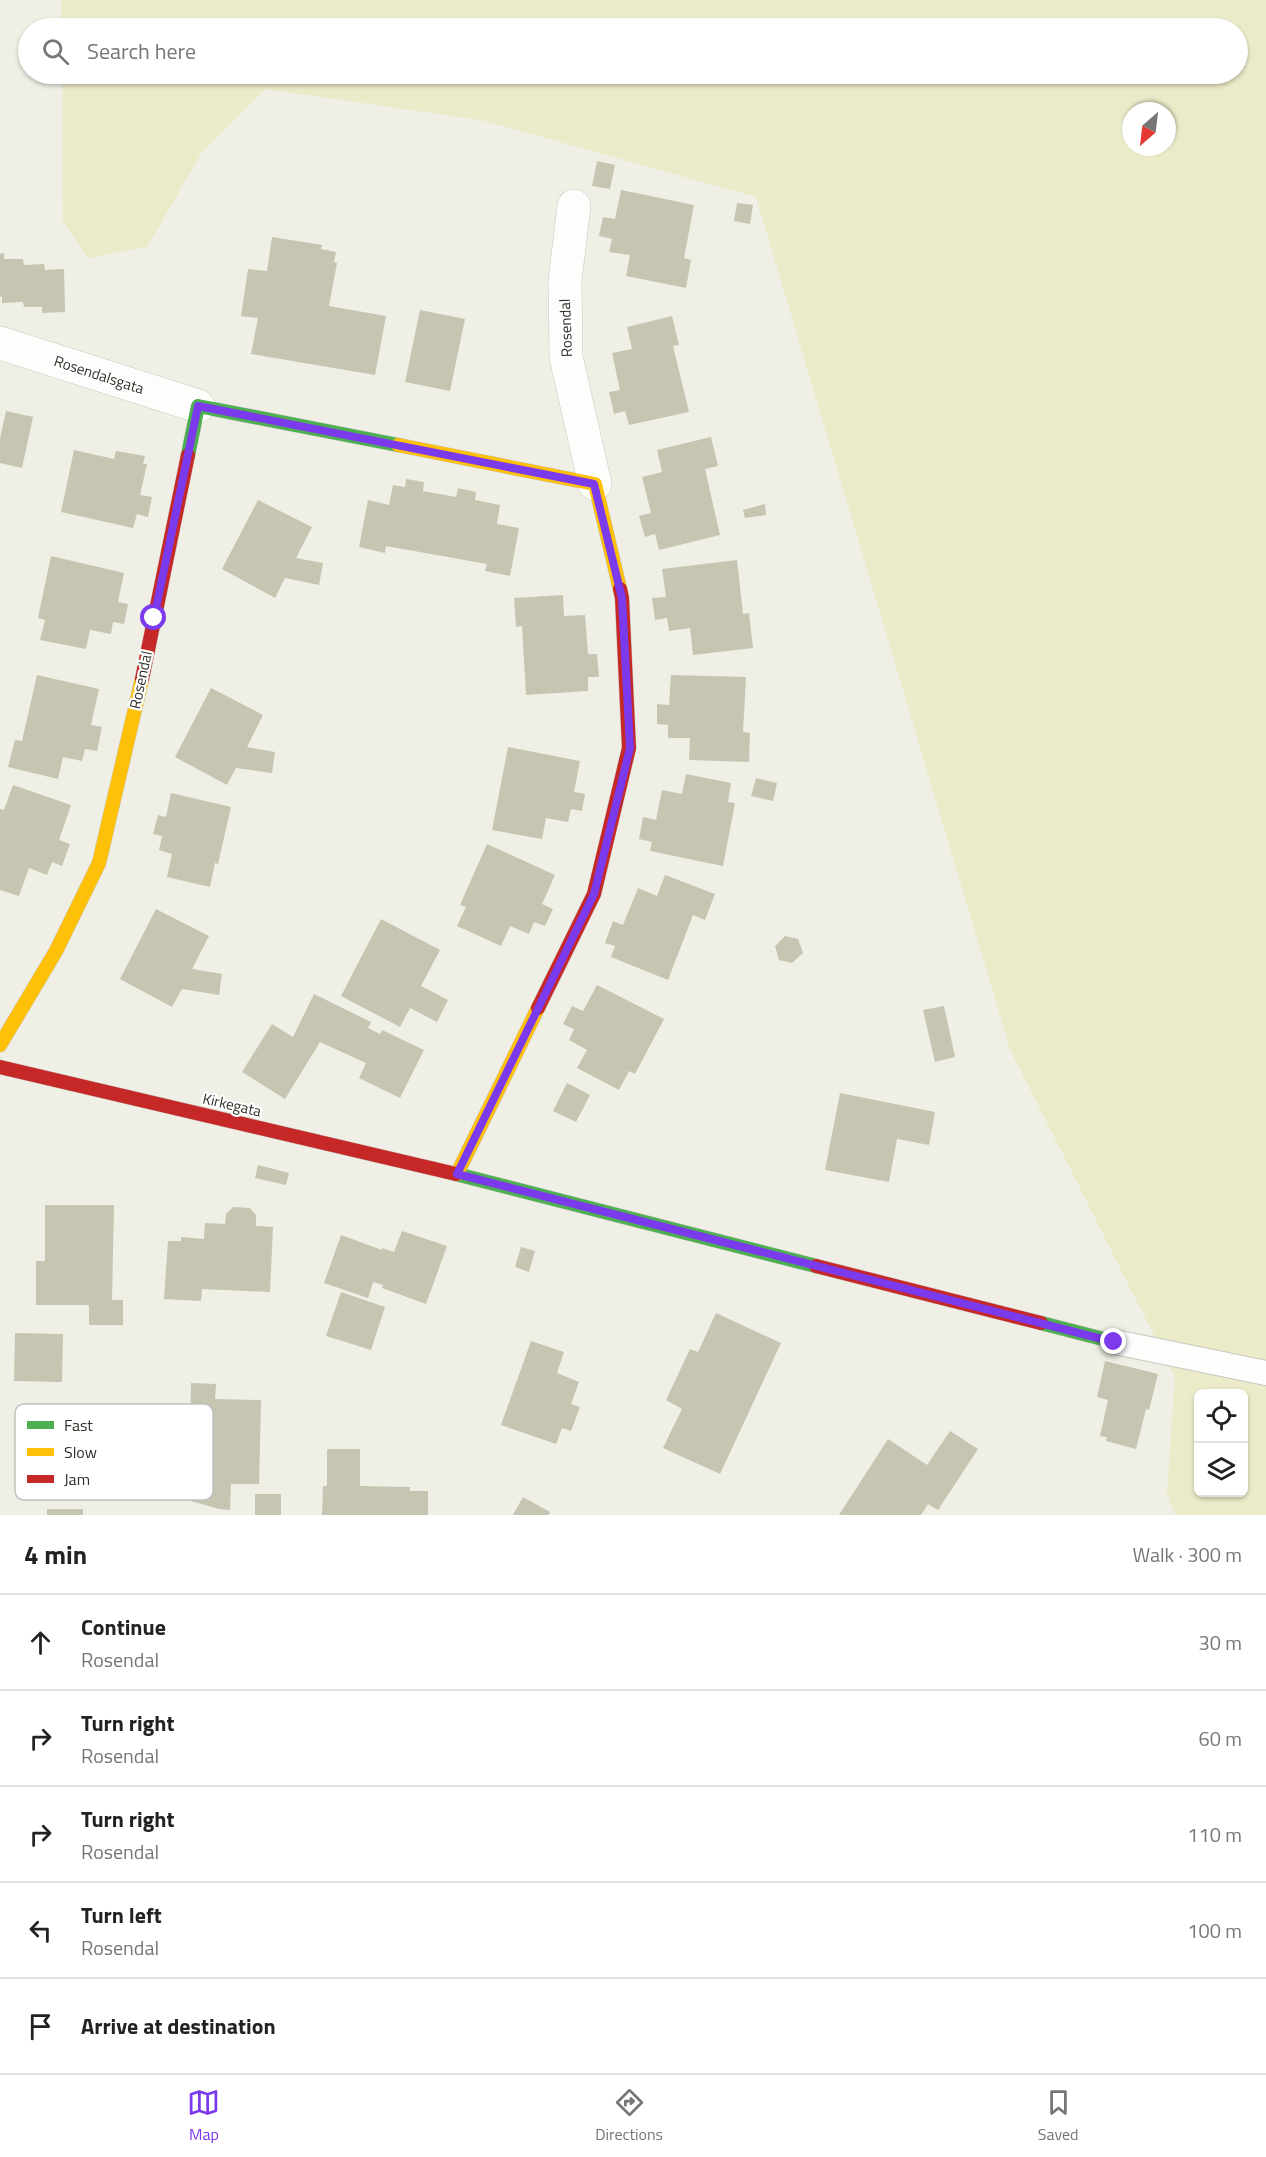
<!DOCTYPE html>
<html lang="en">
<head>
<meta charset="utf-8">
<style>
	body { margin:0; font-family:"Titillium Web",sans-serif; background:#f6f6f6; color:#222 }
	.controls { position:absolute; right:18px; bottom:18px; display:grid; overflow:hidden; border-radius:9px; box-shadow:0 2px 4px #0004 }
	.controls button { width:54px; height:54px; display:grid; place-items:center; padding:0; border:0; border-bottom:2px solid #e0e0e0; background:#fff; color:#222; font:30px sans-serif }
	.compass { position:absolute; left:1122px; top:102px; width:54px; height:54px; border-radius:50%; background:#fff; box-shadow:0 2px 4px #0004; rotate:208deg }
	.stop { position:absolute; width:18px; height:18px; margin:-14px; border:4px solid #7c3aed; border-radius:50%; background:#fff }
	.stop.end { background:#7c3aed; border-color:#fff; box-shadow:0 2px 6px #0008 }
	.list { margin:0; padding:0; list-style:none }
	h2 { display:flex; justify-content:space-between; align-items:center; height:78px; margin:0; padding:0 24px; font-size:26px }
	h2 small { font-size:20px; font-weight:400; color:#767676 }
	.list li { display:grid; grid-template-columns:39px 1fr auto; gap:18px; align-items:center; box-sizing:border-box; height:96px; padding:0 24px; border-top:2px solid #e0e0e0 }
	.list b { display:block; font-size:22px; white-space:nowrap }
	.list p { margin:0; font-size:20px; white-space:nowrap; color:#767676 }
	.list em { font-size:20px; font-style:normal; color:#767676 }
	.icon { flex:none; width:33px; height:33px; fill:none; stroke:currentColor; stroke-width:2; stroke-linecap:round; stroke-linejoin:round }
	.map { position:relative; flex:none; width:1266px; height:1515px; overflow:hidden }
	.search { position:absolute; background:#fff; box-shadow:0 2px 4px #0004; left:18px; right:18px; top:18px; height:66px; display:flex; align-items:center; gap:15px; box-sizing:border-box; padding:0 21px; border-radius:33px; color:#767676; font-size:22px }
	.sheet { height:558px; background:#fff }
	nav { display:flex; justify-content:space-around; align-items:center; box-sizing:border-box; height:84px; border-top:2px solid #e0e0e0; background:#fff; font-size:16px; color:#767676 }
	nav a { display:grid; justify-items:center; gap:3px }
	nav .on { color:#7c3aed }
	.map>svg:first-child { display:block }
</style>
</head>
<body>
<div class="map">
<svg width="1266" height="1515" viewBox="0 0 1266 1515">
	<rect width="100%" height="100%" fill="#efefe5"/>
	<path fill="#ebeac9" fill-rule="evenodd" d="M 61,0 L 1266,0 L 1266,1515 L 1175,1515 L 1167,1493 L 1175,1377 L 1010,1049 L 756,197 L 481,120 L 265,89 L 202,152 L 147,247 L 88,258 L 63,221 L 62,74 L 1238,74 L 1238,28 L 61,28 ZM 1131,111 L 1167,111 L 1167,147 L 1131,147 ZM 1198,1394 L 1244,1394 L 1244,1492 L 1198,1492 Z"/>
	<path fill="#c5c5b2" d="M 597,161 L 615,165 L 610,189 L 592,186 Z
		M 621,190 L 694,205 L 684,258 L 691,260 L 686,288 L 626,276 L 630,255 L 609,252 L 612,239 L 599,236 L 603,217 L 615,219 Z
		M 737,203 L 753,205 L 750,224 L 734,221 Z
		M 272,237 L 322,245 L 321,249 L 336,252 L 334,262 L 337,263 L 329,306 L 386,316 L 375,375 L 251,354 L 258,318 L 241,316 L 248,269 L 267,271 Z
		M 4,253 L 4,259 L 23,259 L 24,265 L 44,264 L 45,270 L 64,269 L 65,312 L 42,313 L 42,307 L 24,307 L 23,302 L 2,303 L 2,296 L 0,297 L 0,254 Z
		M 420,310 L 465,319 L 450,391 L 405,382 Z
		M 672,316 L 679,345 L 673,346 L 689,412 L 629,425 L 625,411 L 614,414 L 609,392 L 620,390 L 612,353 L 632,349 L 627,327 Z
		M 6,411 L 33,417 L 22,468 L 0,463 L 0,439 Z
		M 711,437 L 718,466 L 705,469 L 720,535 L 659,550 L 655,534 L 645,537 L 639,516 L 651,513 L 642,477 L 662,472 L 657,450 Z
		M 74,450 L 114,459 L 116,451 L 145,456 L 143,464 L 147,464 L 140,495 L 152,497 L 148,517 L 137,514 L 133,528 L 61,512 Z
		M 406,479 L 424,482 L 423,491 L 456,497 L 458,488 L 476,492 L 475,500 L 500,505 L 497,524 L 519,528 L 510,576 L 485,571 L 487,564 L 386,546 L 385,553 L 359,547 L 368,500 L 389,505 L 393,485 L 405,487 Z
		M 258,500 L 312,527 L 296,558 L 323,563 L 319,585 L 285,578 L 275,598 L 222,569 Z
		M 765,504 L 766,515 L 745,518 L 743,510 Z
		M 51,556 L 124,573 L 118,602 L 128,604 L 124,624 L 113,622 L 111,634 L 90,630 L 86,649 L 40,640 L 45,620 L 38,618 Z
		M 737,560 L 743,614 L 749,613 L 753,648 L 693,655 L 690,628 L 669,631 L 667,618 L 655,620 L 652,598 L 666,597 L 662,569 Z
		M 563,595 L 564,616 L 585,615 L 588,654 L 597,654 L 599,677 L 588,677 L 588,691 L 526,695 L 522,626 L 516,627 L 514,598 Z
		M 37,675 L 99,689 L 91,725 L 102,727 L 97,751 L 85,749 L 82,761 L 63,757 L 58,779 L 8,767 L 15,740 L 22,741 Z
		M 671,675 L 746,677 L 743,732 L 750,733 L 749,762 L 689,760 L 690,738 L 668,738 L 668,725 L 657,724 L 657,704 L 669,705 Z
		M 211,688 L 263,715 L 247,747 L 275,752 L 272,773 L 236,768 L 227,785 L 175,757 Z
		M 508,747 L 580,761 L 574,792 L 585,794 L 582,811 L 571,809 L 568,822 L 546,818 L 542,839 L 492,830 Z
		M 686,774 L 731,783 L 728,802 L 735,803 L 723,866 L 650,851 L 652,842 L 639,839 L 643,817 L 656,820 L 662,790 L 682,794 Z
		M 756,778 L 777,783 L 773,801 L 751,796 Z
		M 13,785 L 71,805 L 59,840 L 70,844 L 62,866 L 52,862 L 47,875 L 29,868 L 19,896 L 0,890 L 0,809 L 4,810 Z
		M 171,793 L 231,807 L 218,864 L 215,863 L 210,887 L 167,877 L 172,854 L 159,850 L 162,836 L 153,834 L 158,815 L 166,817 Z
		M 487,844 L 555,875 L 542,904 L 553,909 L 545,926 L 534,922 L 529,934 L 510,926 L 501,946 L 457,926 L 466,907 L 460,905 Z
		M 665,875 L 715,894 L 705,920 L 693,915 L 668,980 L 611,957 L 615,946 L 605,943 L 613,921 L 623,925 L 638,888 L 657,896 Z
		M 156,909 L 209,936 L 192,969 L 222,974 L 219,995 L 182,989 L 172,1007 L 120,979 Z
		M 381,919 L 440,950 L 421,986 L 448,1000 L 437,1022 L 410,1008 L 400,1027 L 341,996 Z
		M 785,936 L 798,939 L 803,953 L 792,963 L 779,960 L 775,946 Z
		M 597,985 L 664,1019 L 635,1074 L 629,1071 L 619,1090 L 577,1068 L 587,1050 L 569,1040 L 574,1029 L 563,1024 L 572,1006 L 583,1011 Z
		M 314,994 L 371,1022 L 368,1028 L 380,1034 L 382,1030 L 424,1050 L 400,1098 L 359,1078 L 366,1063 L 320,1042 L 285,1099 L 242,1072 L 272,1024 L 293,1037 Z
		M 944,1006 L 955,1057 L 935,1062 L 923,1010 Z
		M 567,1083 L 590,1095 L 576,1122 L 553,1111 Z
		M 840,1093 L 935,1112 L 929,1145 L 897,1139 L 889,1182 L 825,1170 Z
		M 258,1165 L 289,1173 L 286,1185 L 255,1178 Z
		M 45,1205 L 114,1205 L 112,1300 L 123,1300 L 123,1325 L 89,1325 L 89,1305 L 36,1305 L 36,1261 L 45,1261 Z
		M 233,1207 L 250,1208 L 256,1215 L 256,1226 L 273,1227 L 270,1292 L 202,1289 L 201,1301 L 164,1299 L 168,1241 L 181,1241 L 181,1237 L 204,1239 L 205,1223 L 225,1224 L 226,1214 Z
		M 402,1231 L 447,1246 L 426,1304 L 382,1288 L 383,1285 L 373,1282 L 368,1298 L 324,1283 L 341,1235 L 382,1250 L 382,1248 L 394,1252 Z
		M 521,1247 L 535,1251 L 529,1272 L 515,1267 Z
		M 341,1292 L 385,1307 L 371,1350 L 326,1336 Z
		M 716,1313 L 781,1343 L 720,1474 L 663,1448 L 682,1409 L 666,1400 L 690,1349 L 698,1352 Z
		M 15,1333 L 63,1334 L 62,1382 L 14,1381 Z
		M 531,1341 L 564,1352 L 557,1373 L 579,1382 L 571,1404 L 580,1407 L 571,1431 L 562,1428 L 556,1444 L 501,1425 Z
		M 1105,1361 L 1158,1374 L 1149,1410 L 1146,1409 L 1136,1449 L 1106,1441 L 1107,1437 L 1100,1436 L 1108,1400 L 1097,1397 Z
		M 191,1383 L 216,1384 L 215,1399 L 261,1400 L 259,1484 L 231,1484 L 230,1510 L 219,1509 L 191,1501 L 191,1483 L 189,1483 Z
		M 950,1431 L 978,1449 L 938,1510 L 928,1504 L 921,1515 L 839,1515 L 888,1439 L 927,1465 Z
		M 327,1449 L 360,1449 L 360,1486 L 410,1487 L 410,1491 L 428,1491 L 428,1515 L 322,1515 L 323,1486 L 327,1486 Z
		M 255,1494 L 281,1494 L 281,1515 L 255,1515 Z
		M 523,1497 L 550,1512 L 549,1515 L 513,1515 Z
		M 47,1509 L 83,1509 L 83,1515 L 47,1515 Z"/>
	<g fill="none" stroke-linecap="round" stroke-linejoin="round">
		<g stroke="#c8c8c1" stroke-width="26">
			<path id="lane" d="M 1115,1342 L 1266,1373"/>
		</g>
		<g stroke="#c8c8c1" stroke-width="34">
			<path id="street" d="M 574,206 L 565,280 L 566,357 L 595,484
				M 0,343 L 198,406"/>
		</g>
		<g stroke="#c8c8c1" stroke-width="15">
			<path id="fast" d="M 188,455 L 198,406 L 398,445
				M 456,1174 L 816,1266
				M 1041,1323 L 1115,1342"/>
		</g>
		<g stroke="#c8c8c1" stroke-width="15">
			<path id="slow" d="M 398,445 L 595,484 L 620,589
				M 0,1045 L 56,951 L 99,863 L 142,679
				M 457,1174 L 538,1008"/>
		</g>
		<g stroke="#c8c8c1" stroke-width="15">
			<path id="jam" d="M 142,679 L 188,455
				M 538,1008 L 594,894 L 629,748 L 622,598 L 620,589
				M 0,1067 L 456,1174
				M 816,1266 L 1041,1323"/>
		</g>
		<use href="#lane" stroke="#fdfdfb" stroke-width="24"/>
		<use href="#street" stroke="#fdfdfb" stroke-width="33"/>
		<use href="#fast" stroke="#4caf50" stroke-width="14"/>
		<use href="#slow" stroke="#ffc107" stroke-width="14"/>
		<use href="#jam" stroke="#c62828" stroke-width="14"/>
	</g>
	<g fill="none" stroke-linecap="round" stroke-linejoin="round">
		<path stroke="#7c3aed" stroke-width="8" d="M 154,618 L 198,406 L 594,484 L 622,598 L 630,748 L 594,894 L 457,1174 L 1114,1342"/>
	</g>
	<g text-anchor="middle" stroke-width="4.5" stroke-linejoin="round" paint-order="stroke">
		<g font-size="15" fill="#31312a" stroke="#fff">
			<text transform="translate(566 328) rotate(-92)" y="5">Rosendal</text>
			<text transform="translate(99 375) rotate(18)" y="5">Rosendalsgata</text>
			<text transform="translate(141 680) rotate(-78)" y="5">Rosendal</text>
			<text transform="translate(232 1105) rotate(13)" y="5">Kirkegata</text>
		</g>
	</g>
	<rect x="15" y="1404" width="198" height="96" rx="9" fill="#fff" stroke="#c1c1bf" stroke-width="1.5"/>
	<rect x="27" y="1421" width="27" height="8" fill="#4caf50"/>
	<rect x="27" y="1448" width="27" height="8" fill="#ffc107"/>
	<rect x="27" y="1475" width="27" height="8" fill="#c62828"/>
	<g font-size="16" fill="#31312a">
		<text x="64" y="1431">Fast</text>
		<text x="64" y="1458">Slow</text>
		<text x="64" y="1485">Jam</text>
	</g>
</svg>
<div class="controls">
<button><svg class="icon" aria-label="locate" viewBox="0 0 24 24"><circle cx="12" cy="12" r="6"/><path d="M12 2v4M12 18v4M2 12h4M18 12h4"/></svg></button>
<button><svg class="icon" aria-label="layers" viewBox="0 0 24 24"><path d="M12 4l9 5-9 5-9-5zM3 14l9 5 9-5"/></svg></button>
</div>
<svg class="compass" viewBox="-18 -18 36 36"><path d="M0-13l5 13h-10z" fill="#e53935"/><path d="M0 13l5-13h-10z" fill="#767676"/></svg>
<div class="stop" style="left:154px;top:618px"></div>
<div class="stop end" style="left:1114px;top:1342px"></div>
<div class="search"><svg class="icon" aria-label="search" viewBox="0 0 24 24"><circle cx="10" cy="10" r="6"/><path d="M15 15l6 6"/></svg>Search here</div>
</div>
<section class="sheet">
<h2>4 min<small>Walk · 300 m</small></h2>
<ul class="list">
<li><svg class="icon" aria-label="ahead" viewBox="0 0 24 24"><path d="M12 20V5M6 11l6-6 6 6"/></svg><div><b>Continue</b><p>Rosendal</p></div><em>30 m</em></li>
<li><svg class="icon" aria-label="right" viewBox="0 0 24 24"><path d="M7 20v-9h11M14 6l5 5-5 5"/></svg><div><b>Turn right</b><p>Rosendal</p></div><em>60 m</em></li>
<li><svg class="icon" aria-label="right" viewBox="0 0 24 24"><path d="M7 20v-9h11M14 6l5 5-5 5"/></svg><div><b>Turn right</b><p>Rosendal</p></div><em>110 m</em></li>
<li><svg class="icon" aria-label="left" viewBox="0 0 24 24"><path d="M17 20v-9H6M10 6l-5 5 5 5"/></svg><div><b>Turn left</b><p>Rosendal</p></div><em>100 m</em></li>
<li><svg class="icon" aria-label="arrive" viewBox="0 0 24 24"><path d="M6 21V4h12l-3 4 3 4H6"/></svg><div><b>Arrive at destination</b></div></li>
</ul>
</section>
<nav>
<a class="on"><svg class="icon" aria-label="map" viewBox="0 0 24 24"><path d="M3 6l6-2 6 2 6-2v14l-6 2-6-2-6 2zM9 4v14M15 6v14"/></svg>Map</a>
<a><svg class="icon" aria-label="directions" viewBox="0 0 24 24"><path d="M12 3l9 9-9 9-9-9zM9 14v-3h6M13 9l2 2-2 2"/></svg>Directions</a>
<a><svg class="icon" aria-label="saved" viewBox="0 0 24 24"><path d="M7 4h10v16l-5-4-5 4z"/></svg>Saved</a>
</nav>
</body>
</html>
